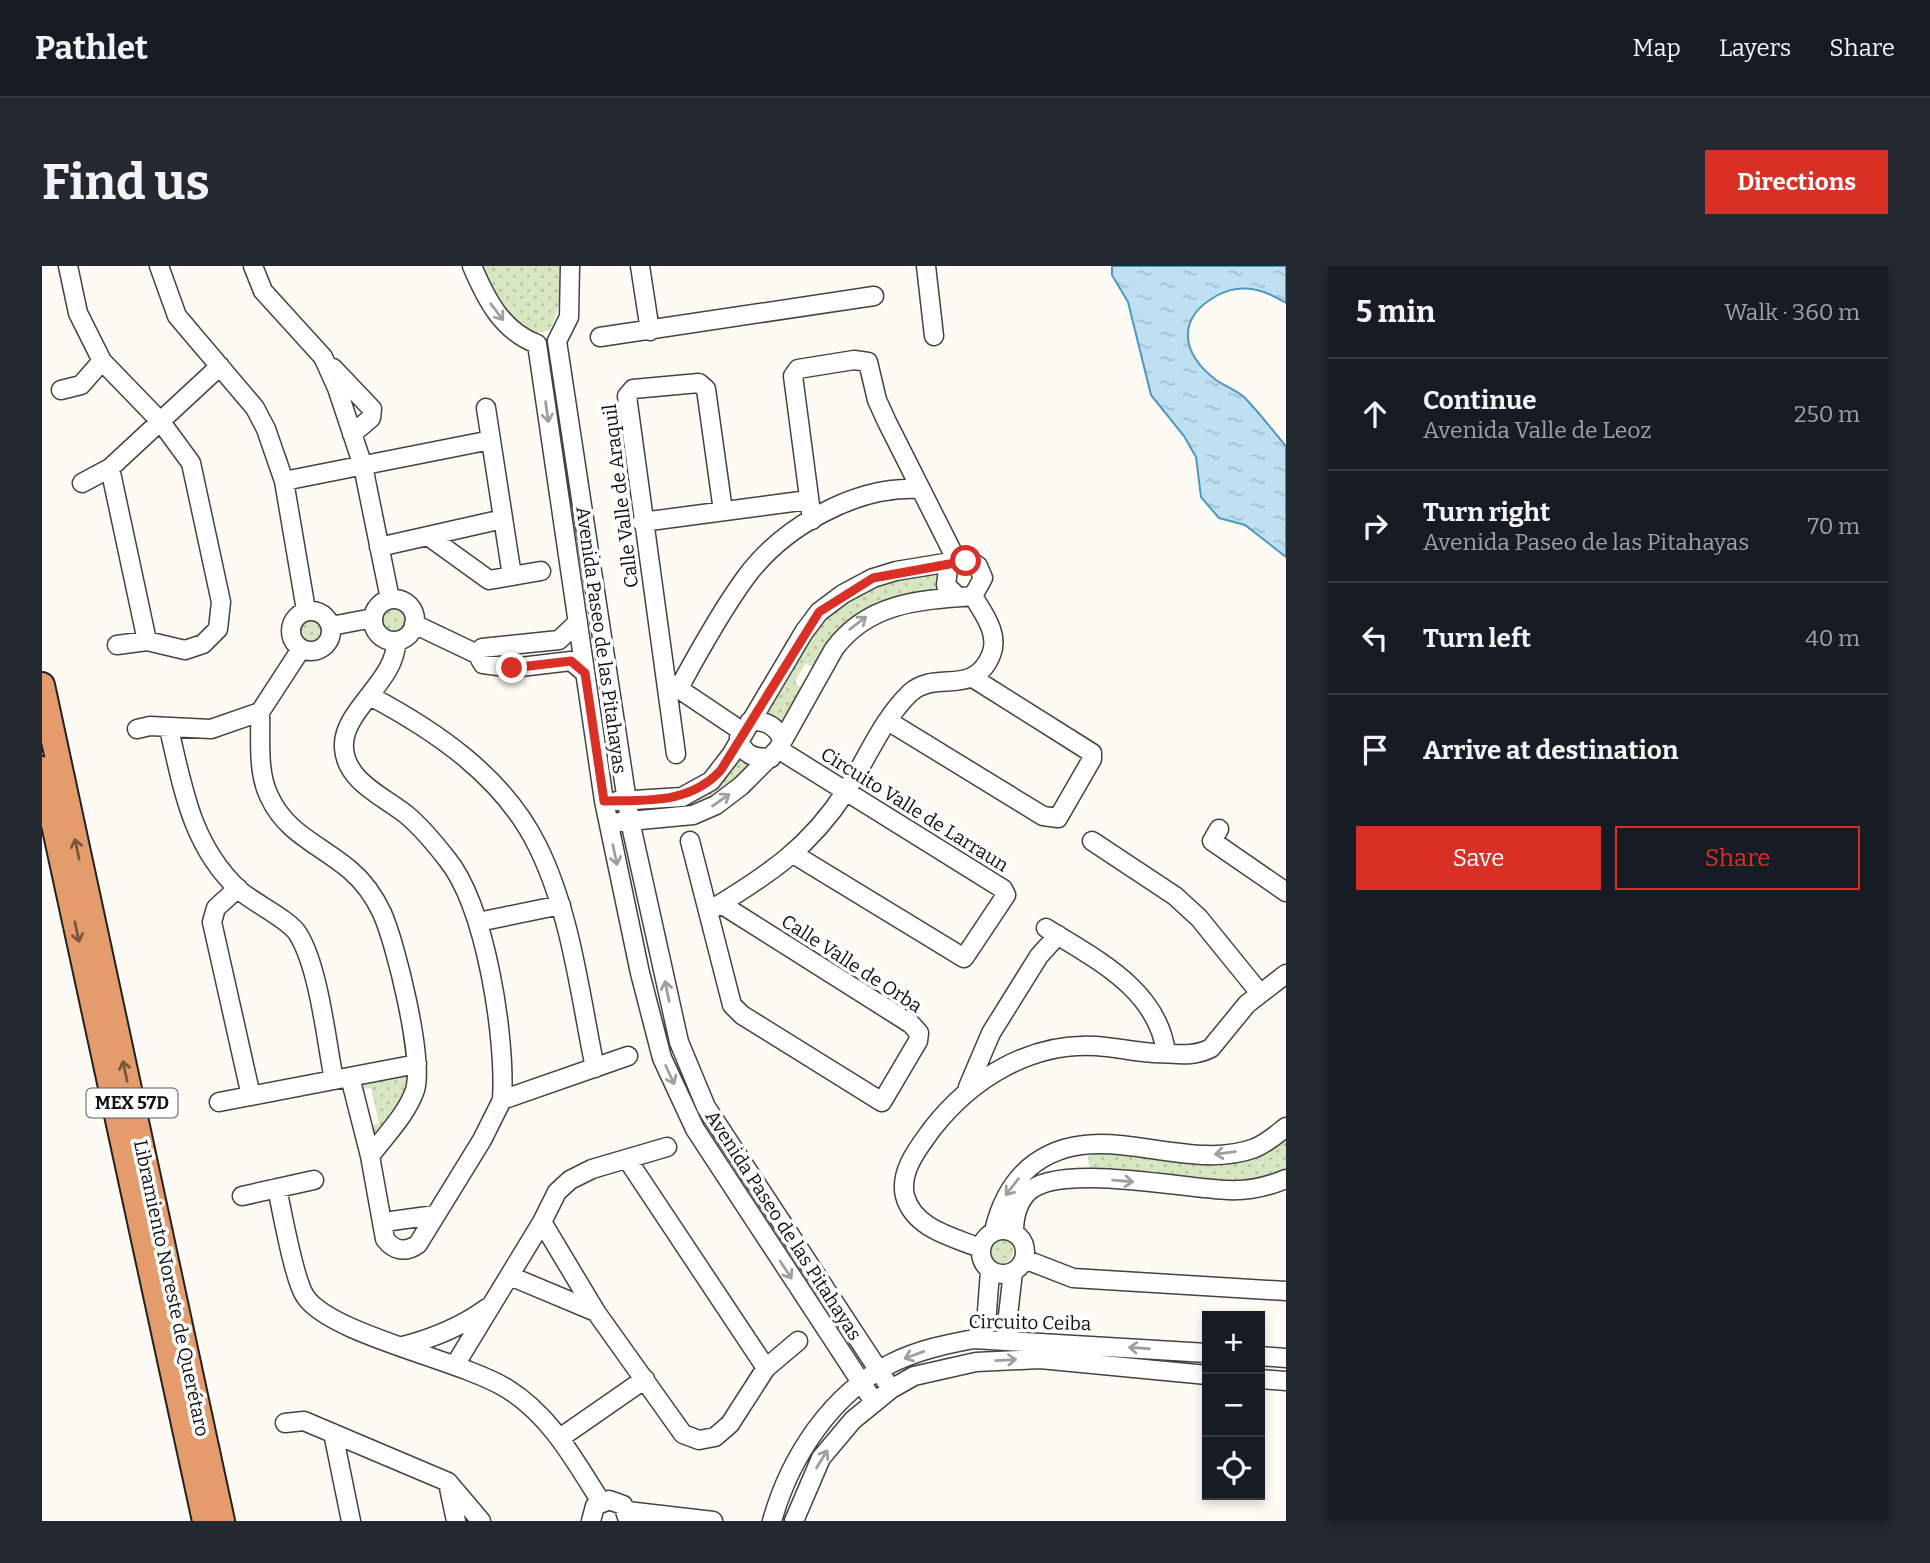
<!DOCTYPE html>
<html lang="en">
<head>
<meta charset="utf-8">
<style>
	body { margin:0; font-family:Bitter,serif; background:#242831; color:#f1f3f6 }
	.controls { position:absolute; right:21px; bottom:21px; display:grid; overflow:hidden; border-radius:0px; box-shadow:0 4px 10px #0003 }
	.controls button { width:63px; height:63px; display:grid; place-items:center; padding:0; border:0; border-bottom:2px solid #363941; background:#171b24; color:#f1f3f6; font:35px sans-serif }
	.stop { position:absolute; width:21px; height:21px; margin:-16px; border:5px solid #d93025; border-radius:50%; background:#fff }
	.stop.end { background:#d93025; border-color:#fff; box-shadow:0 2px 7px #0008 }
	.list { margin:0; padding:0; list-style:none }
	h2 { display:flex; justify-content:space-between; align-items:center; height:91px; margin:0; padding:0 28px; font-size:30px }
	h2 small { font-size:23px; font-weight:400; color:#9ea1a6 }
	.list li { display:grid; grid-template-columns:46px 1fr auto; gap:21px; align-items:center; box-sizing:border-box; height:112px; padding:0 28px; border-top:2px solid #363941 }
	.list b { display:block; font-size:26px; white-space:nowrap }
	.list p { margin:0; font-size:23px; white-space:nowrap; color:#9ea1a6 }
	.list em { font-size:23px; font-style:normal; color:#9ea1a6 }
	.actions { display:flex; gap:14px; padding:21px 28px }
	.actions a { flex:1; padding:16px 0; border:2px solid #d93025; border-radius:0px; text-align:center; font-size:24px; color:#d93025 }
	.actions .main { background:#d93025; color:#fff }
	.icon { flex:none; width:38px; height:38px; fill:none; stroke:currentColor; stroke-width:2; stroke-linecap:round; stroke-linejoin:round }
	.map { position:relative; flex:none; width:1244px; height:1255px; overflow:hidden; border-radius:0px }
	header { display:flex; align-items:center; gap:42px; box-sizing:border-box; height:98px; padding:0 35px; background:#171b24; border-bottom:2px solid #363941 }
	header strong { font-size:33px }
	nav { display:flex; gap:38px; margin-inline-start:auto; font-size:24px }
	.intro { display:flex; align-items:center; justify-content:space-between; box-sizing:border-box; height:168px; padding:0 42px }
	h1 { margin:0; font-size:49px }
	.button { padding:18px 32px; border-radius:0px; background:#d93025; color:#fff; font-size:24px; font-weight:700 }
	main { display:flex; gap:42px; padding:0 42px }
	aside { flex:1; background:#171b24; border-radius:0px; box-shadow:0 4px 10px #0003 }
	.map>svg:first-child { display:block }
</style>
</head>
<body>
<header>
<strong>Pathlet</strong>
<nav><a>Map</a><a>Layers</a><a>Share</a></nav>
</header>
<div class="intro"><h1>Find us</h1><a class="button">Directions</a></div>
<main>
<div class="map">
<svg width="1244" height="1255" viewBox="0 0 1244 1255">
	<defs>
		<pattern id="grass-dots" width="8" height="8" patternUnits="userSpaceOnUse" patternTransform="scale(1.75)"><rect width="8" height="8" fill="#d6e6c1"/><path d="M2 2h.1M6 6h.1" fill="none" stroke="#b7c4a5" stroke-width="1.8" stroke-linecap="round"/></pattern>
		<pattern id="water-ripples" width="26" height="14" patternUnits="userSpaceOnUse" patternTransform="scale(1.75)"><rect width="26" height="14" fill="#bee0f0"/><path d="M2 4q2-2 4 0t4 0M15 11q2-2 4 0t4 0" fill="none" stroke="#a2bfcd"/></pattern>
	</defs>
	<rect width="100%" height="100%" fill="#fefbf5"/>
	<path fill="url(#grass-dots)" d="M 439,0 L 518,0 C 521,25 518,41 508,64 L 490,68 C 465,52 451,27 439,0 Z
		M 893,308 L 897,326 C 826,340 814,337 773,401 L 763,398 L 753,416 L 760,423 L 736,461 L 719,448 C 771,365 784,318 893,308 Z
		M339 352a13 13 0 1 1 26 0a13 13 0 1 1-26 0Z
		M254 364a14 14 0 1 1 28 0a14 14 0 1 1-28 0Z
		M 693,487 L 710,498 L 683,523 L 645,540 L 643,536 Z
		M 361,808 L 364,812 C 366,831 350,856 335,868 L 326,861 L 337,857 L 329,822 L 317,823 L 321,817 Z
		M 1244,868 L 1244,906 L 1199,919 L 1048,906 L 1046,890 L 1056,886 L 1140,893 Z
		M941 984a15 15 0 1 1 30 0a15 15 0 1 1-30 0Z"/>
	<path fill="url(#water-ripples)" stroke="#4d99bf" stroke-width="2" d="M 1070,0 L 1244,0 L 1244,37 C 1221,23 1199,16 1174,30 C 1134,53 1139,87 1174,114 C 1183,120 1194,124 1202,131 C 1217,146 1230,164 1244,180 L 1244,291 L 1203,259 L 1177,252 L 1159,231 L 1154,191 L 1142,170 L 1109,129 L 1086,36 L 1070,9 Z"/>
	<g fill="none" stroke-linecap="round" stroke-linejoin="round">
		<g stroke="#434343" stroke-width="21">
			<path id="minor" d="M 26,0 L 36,47 L 60,95 L 119,156 L 149,197 L 179,336 L 176,363 L 161,378 L 143,384 L 105,375 L 75,379
				M 117,0 L 135,50 L 213,142 L 224,163 L 242,215 L 264,344
				M 211,0 L 221,25 L 281,91 L 295,122 L 321,200 L 348,333
				M 430,0 C 444,33 460,65 495,78
				M 528,0 L 527,51 L 515,75 L 588,555 L 637,776 L 664,841 L 849,1123
				M 598,0 L 608,65
				M 884,0 L 892,70
				M 558,71 L 832,30
				M 495,78 L 562,535 L 598,707 L 620,792 L 653,863 L 832,1136
				M 291,102 L 330,143 L 329,152 L 310,168
				M 19,124 L 39,119 L 60,95
				M 444,142 L 470,310
				M 68,202 L 105,375
				M 242,215 L 449,174
				M 40,217 L 68,202 L 178,100
				M 770,254 L 751,110 L 756,103 L 812,94 L 826,96 L 835,134 L 845,156 L 915,295
				M 600,256 L 766,234
				M 386,270 L 447,314 L 499,305
				M 337,281 L 461,253
				M 911,296 L 906,303 L 904,319 L 916,331
				M331 354a21 21 0 1 1 42 0a21 21 0 1 1-42 0Z
				M249 365a20 20 0 1 1 40 0a20 20 0 1 1-40 0Z
				M 372,358 L 435,388 L 441,398 L 470,402 L 529,395 L 543,407
				M 289,360 L 331,352
				M 354,375 C 355,415 299,445 302,482 C 304,516 343,531 366,550 C 380,562 394,579 405,593 C 444,641 464,772 460,834
				M 435,388 L 440,382 L 517,374 L 536,356
				M 628,417 L 701,466
				M 637,422 C 657,385 679,345 704,311 C 741,261 813,220 876,223
				M 328,430 C 394,465 462,511 496,581 C 529,648 538,729 553,802
				M 218,446 C 219,474 215,505 227,530 C 244,568 279,579 308,604 C 321,615 333,632 340,647 C 354,678 382,793 373,824 C 365,848 343,870 328,890
				M 708,455 C 724,454 734,460 741,474
				M 846,455 L 1001,550 L 1016,552 L 1050,493 L 1050,487 L 931,412
				M 95,463 L 108,460 L 169,463 L 218,446 L 259,383
				M 127,463 C 141,522 149,578 196,623 C 211,637 247,653 256,668 C 277,702 284,773 292,814
				M 697,472 C 701,490 713,492 729,492
				M 736,483 L 961,623 L 964,629 L 922,692 L 753,589
				M 634,488 L 585,130 L 591,123 L 657,117 L 664,123 L 681,245
				M 575,535 L 640,531 L 669,515 L 689,489 L 762,366 L 777,346 L 801,328 L 831,312 L 854,305 L 915,295 L 930,296 L 936,300 L 941,312 L 931,330
				M 577,556 L 651,549 L 674,539 L 699,520 L 736,483 L 792,383 C 826,337 876,334 931,330
				M 1177,563 L 1170,575 L 1244,626
				M 648,575 L 690,739 L 700,749 L 840,836 L 876,775 L 877,767 L 869,758 L 679,638
				M 1050,575 L 1133,630 L 1157,652 L 1217,726
				M 196,622 L 174,642 L 170,656 L 209,830
				M 670,643 C 726,609 768,581 804,525 C 825,493 840,454 868,427 C 894,403 931,432 949,389 C 958,368 941,347 931,330
				M 436,656 L 519,639
				M 1004,662 C 1053,693 1116,723 1124,787
				M 308,811 L 328,890 L 343,973 C 352,985 364,987 376,978 L 440,874 L 460,834 L 586,790
				M 926,821 L 949,767 L 997,690 L 1016,669
				M 177,836 L 375,798
				M 585,893 L 724,1102
				M 235,922 C 240,945 252,1014 263,1030 C 287,1068 418,1094 464,1122 C 508,1149 532,1193 559,1236
				M 200,930 L 272,914
				M 342,956 L 393,949
				M 500,956 L 554,1046 L 641,1168 L 657,1174 L 673,1171 L 688,1158 L 724,1102 L 756,1075
				M939 986a22 22 0 1 1 44 0a22 22 0 1 1-44 0Z
				M 952,965 C 958,939 968,918 988,901 C 1053,847 1141,909 1213,882 C 1225,877 1234,869 1244,861
				M 972,966 C 972,952 975,937 986,926 C 1017,896 1143,923 1186,924 C 1207,925 1225,921 1244,913
				M 938,982 C 911,971 872,963 863,930 C 857,905 877,881 890,863 C 929,813 988,776 1054,780 C 1073,781 1092,786 1112,787 C 1132,787 1151,792 1169,782 L 1205,738 L 1244,708
				M 982,993 L 1031,1012 L 1244,1025
				M 468,1010 L 554,1046
				M 932,1073 L 944,1059 L 948,1005
				M 968,1073 L 965,1058 L 971,1006
				M 361,1080 C 392,1072 419,1061 445,1042
				M 1218,1090 L 1244,1092
				M 413,1099 L 500,956 L 515,926 L 528,914 L 550,903 L 625,881
				M 1218,1113 L 1244,1115
				M 243,1157 L 262,1155 L 406,1216 L 439,1255
				M 291,1167 L 309,1255
				M 518,1172 L 603,1113
				M 406,1217 L 414,1255
				M 585,1245 L 671,1255
				M 549,1255 L 553,1240 L 567,1234 L 581,1239 L 586,1254
				M 730,1255 C 748,1191 789,1128 850,1097 C 876,1084 905,1078 932,1073 L 1165,1087
				M 752,1255 L 779,1192 L 811,1154 L 849,1123 L 872,1110 L 934,1096 L 998,1093 L 1165,1109"/>
		</g>
		<g stroke="#212121" stroke-width="28">
			<path id="highway" d="M 0,419 L 180,1255
				M 0,503 L 163,1255"/>
		</g>
		<use href="#minor" stroke="#fff" stroke-width="18"/>
		<use href="#highway" stroke="#e59c6c" stroke-width="24"/>
	</g>
	<defs><path id="oneway-shaft" d="M-6 0H5M1.5-3L5.5 0L1.5 3" fill="none" stroke-width="1.6" stroke-linecap="round" stroke-linejoin="round" transform="scale(1.75)"/></defs>
	<g stroke="#9f9f9f">
		<use href="#oneway-shaft" transform="translate(455 46) rotate(53)"/>
		<use href="#oneway-shaft" transform="translate(505 146) rotate(82)"/>
		<use href="#oneway-shaft" transform="translate(816 357) rotate(-37)"/>
		<use href="#oneway-shaft" transform="translate(679 534) rotate(-35)"/>
		<use href="#oneway-shaft" transform="translate(573 589) rotate(78)"/>
		<use href="#oneway-shaft" transform="translate(625 725) rotate(-102)"/>
		<use href="#oneway-shaft" transform="translate(628 809) rotate(65)"/>
		<use href="#oneway-shaft" transform="translate(1183 887) rotate(173)"/>
		<use href="#oneway-shaft" transform="translate(1081 915) rotate(5)"/>
		<use href="#oneway-shaft" transform="translate(970 921) rotate(128)"/>
		<use href="#oneway-shaft" transform="translate(744 1004) rotate(57)"/>
		<use href="#oneway-shaft" transform="translate(1097 1082) rotate(-176)"/>
		<use href="#oneway-shaft" transform="translate(872 1089) rotate(160)"/>
		<use href="#oneway-shaft" transform="translate(964 1094) rotate(-3)"/>
		<use href="#oneway-shaft" transform="translate(780 1193) rotate(-58)"/>
	</g>
	<g stroke="#7a563e">
		<use href="#oneway-shaft" transform="translate(35 583) rotate(-102)"/>
		<use href="#oneway-shaft" transform="translate(35 666) rotate(78)"/>
		<use href="#oneway-shaft" transform="translate(83 805) rotate(-102)"/>
	</g>
	<g fill="none" stroke-linecap="round" stroke-linejoin="round">
		<path stroke="#d93025" stroke-width="9" d="M 470,402 L 529,395 L 543,407 L 562,535 C 606,534 648,538 679,504 L 777,346 L 831,312 L 924,295"/>
	</g>
	<g text-anchor="middle" stroke-width="7" stroke-linejoin="round" paint-order="stroke">
		<rect fill="#fff" stroke="#585858" stroke-width="2" x="44.5" y="822.5" width="91" height="29" rx="5"/>
		<g font-size="18" font-weight="bold" fill="#101010">
			<text x="90" y="843">MEX 57D</text>
		</g>
		<g font-size="19" fill="#101010" stroke="#fff">
			<text transform="translate(578 230) rotate(-97)" y="7">Calle Valle de Araquil</text>
			<text transform="translate(560 374) rotate(82)" y="7">Avenida Paseo de las Pitahayas</text>
			<text transform="translate(873 543) rotate(32)" y="7">Circuito Valle de Larraun</text>
			<text transform="translate(810 697) rotate(33)" y="7">Calle Valle de Orba</text>
			<text transform="translate(742 959) rotate(57)" y="7">Avenida Paseo de las Pitahayas</text>
			<text transform="translate(130 1022) rotate(78)" y="7">Libramiento Noreste de Querétaro</text>
			<text transform="translate(988 1056) rotate(1)" y="7">Circuito Ceiba</text>
		</g>
	</g>
</svg>
<div class="controls">
<button>+</button>
<button>−</button>
<button><svg class="icon" aria-label="locate" viewBox="0 0 24 24"><circle cx="12" cy="12" r="6"/><path d="M12 2v4M12 18v4M2 12h4M18 12h4"/></svg></button>
</div>
<div class="stop" style="left:924px;top:295px"></div>
<div class="stop end" style="left:470px;top:402px"></div>
</div>
<aside>
<h2>5 min<small>Walk · 360 m</small></h2>
<ul class="list">
<li><svg class="icon" aria-label="ahead" viewBox="0 0 24 24"><path d="M12 20V5M6 11l6-6 6 6"/></svg><div><b>Continue</b><p>Avenida Valle de Leoz</p></div><em>250 m</em></li>
<li><svg class="icon" aria-label="right" viewBox="0 0 24 24"><path d="M7 20v-9h11M14 6l5 5-5 5"/></svg><div><b>Turn right</b><p>Avenida Paseo de las Pitahayas</p></div><em>70 m</em></li>
<li><svg class="icon" aria-label="left" viewBox="0 0 24 24"><path d="M17 20v-9H6M10 6l-5 5 5 5"/></svg><div><b>Turn left</b></div><em>40 m</em></li>
<li><svg class="icon" aria-label="arrive" viewBox="0 0 24 24"><path d="M6 21V4h12l-3 4 3 4H6"/></svg><div><b>Arrive at destination</b></div></li>
</ul>
<div class="actions"><a class="main">Save</a><a>Share</a></div>
</aside>
</main>
</body>
</html>
